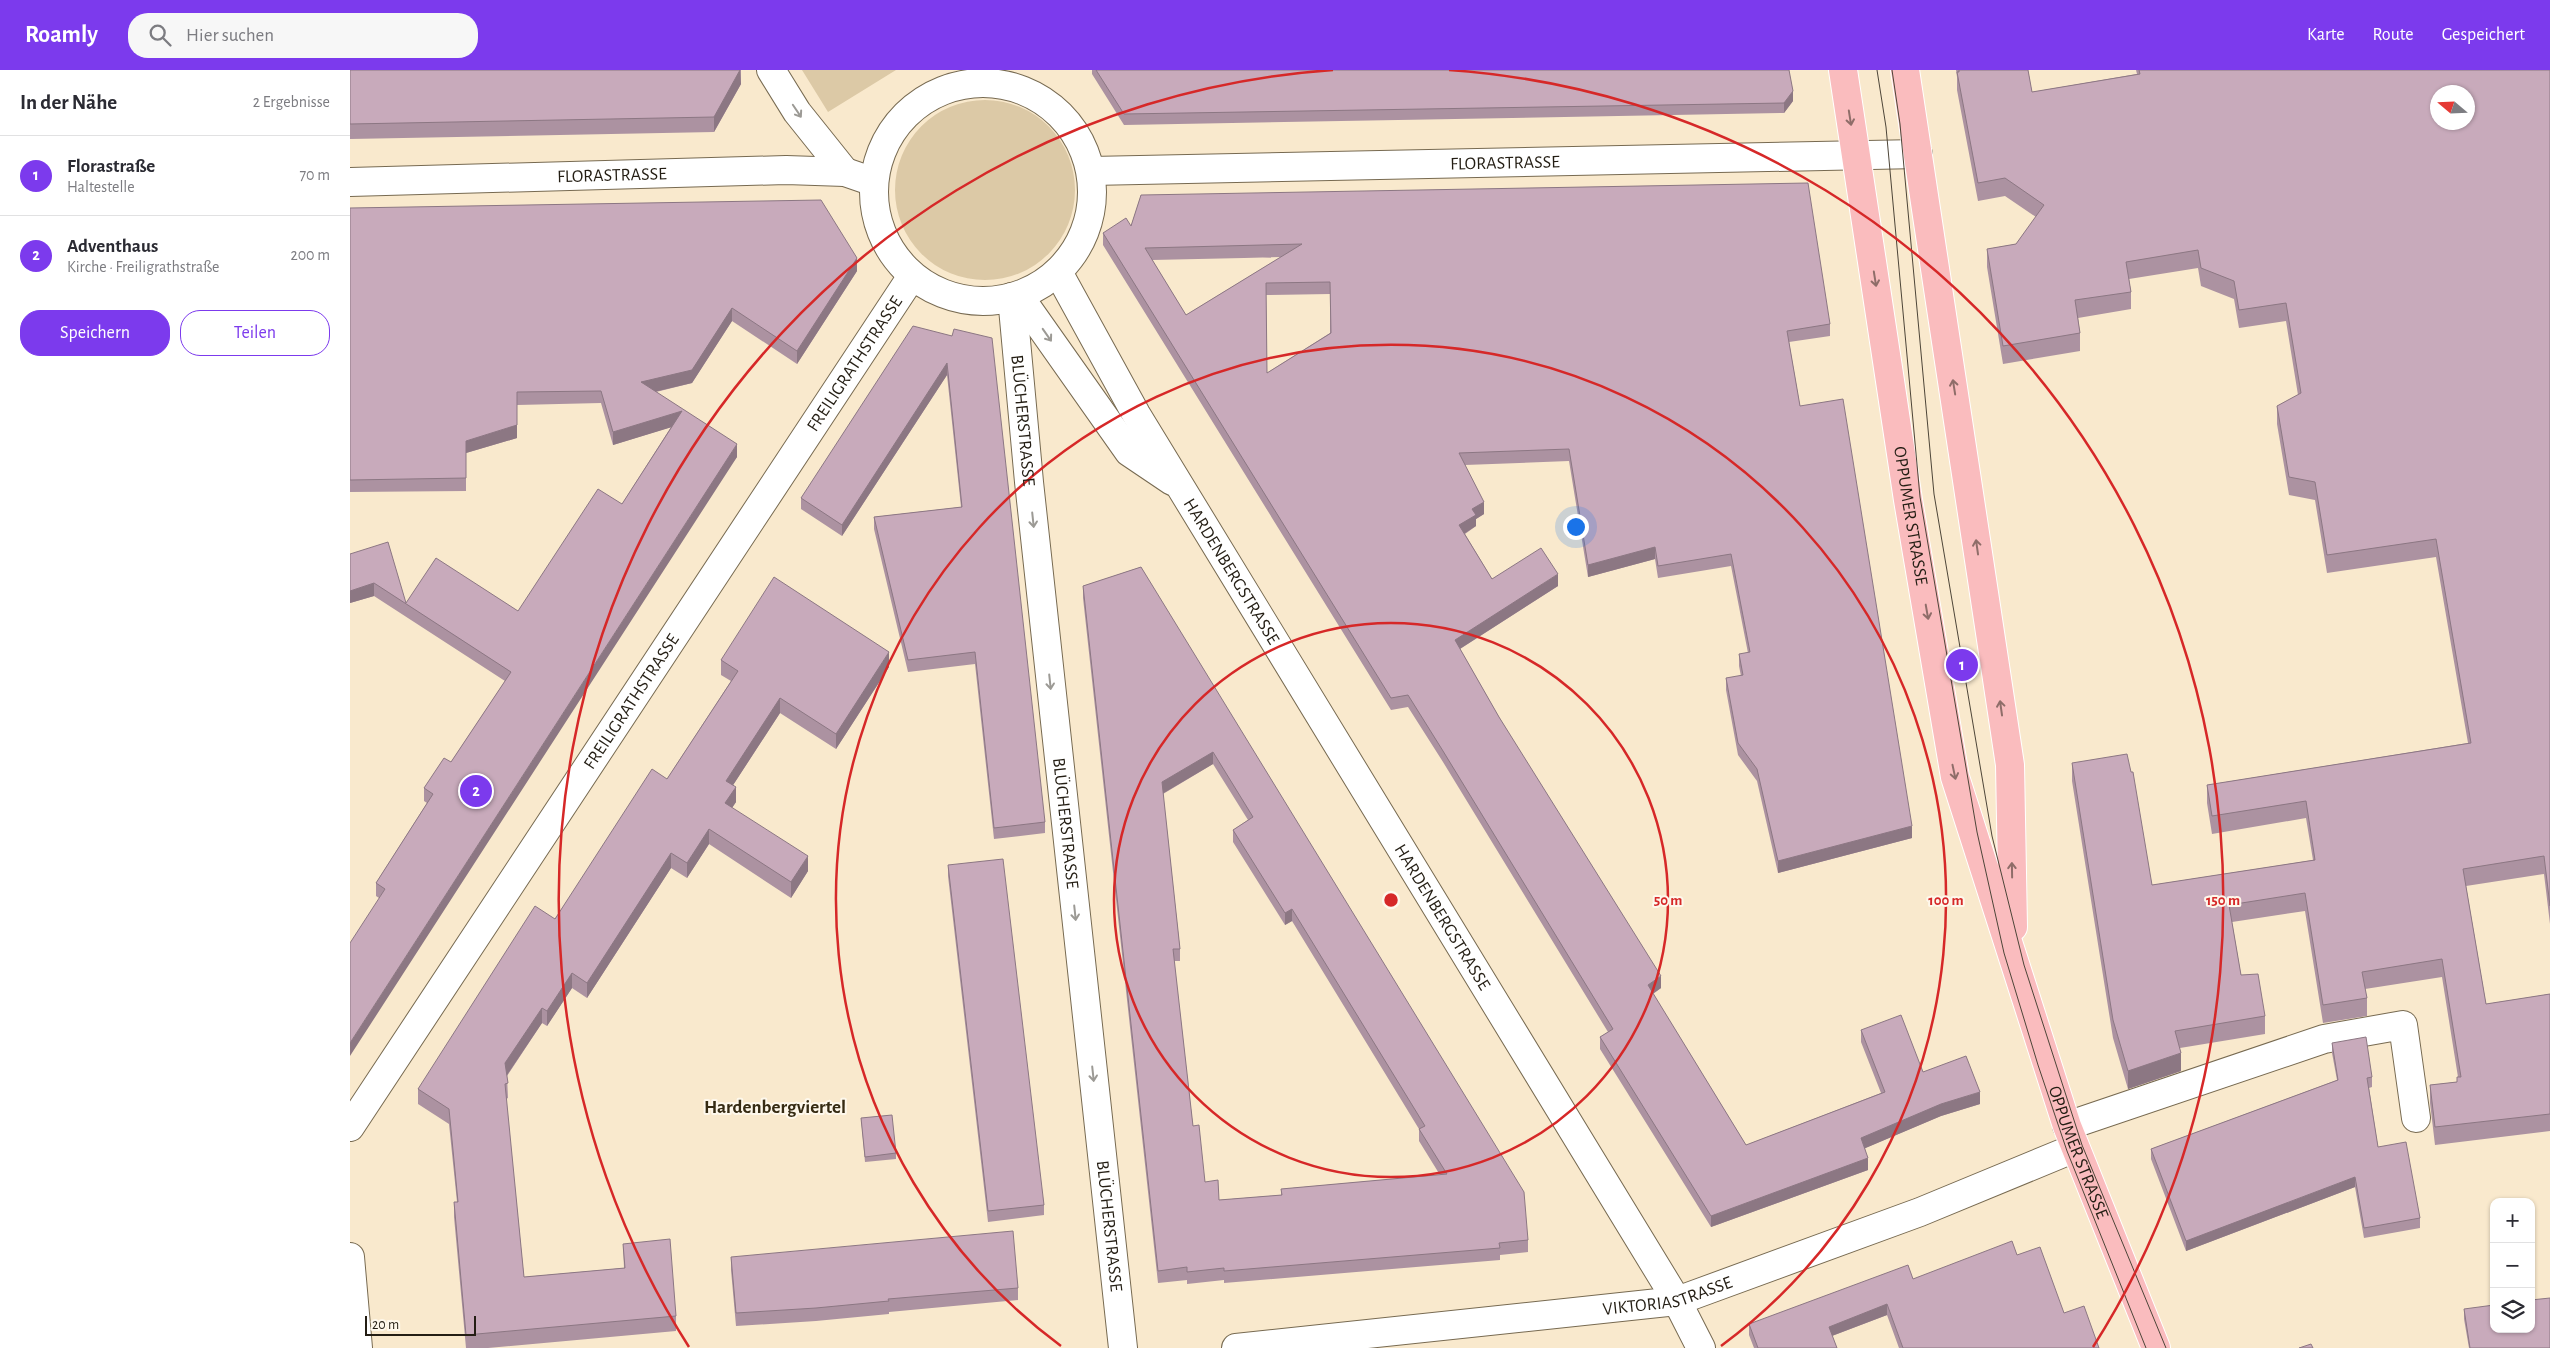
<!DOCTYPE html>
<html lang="de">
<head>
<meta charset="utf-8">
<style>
	body { margin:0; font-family:"Alegreya Sans",sans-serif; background:#f7f7f7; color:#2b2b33 }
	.controls { position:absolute; right:15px; bottom:15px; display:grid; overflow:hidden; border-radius:10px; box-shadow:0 1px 4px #0004 }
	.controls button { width:45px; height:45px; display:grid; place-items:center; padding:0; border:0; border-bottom:1px solid #e1e1e2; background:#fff; color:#2b2b33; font:25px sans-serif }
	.compass { position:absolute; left:2080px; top:15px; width:45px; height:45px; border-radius:50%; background:#fff; box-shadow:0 1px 4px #0004; rotate:289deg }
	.scale { position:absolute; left:15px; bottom:12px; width:111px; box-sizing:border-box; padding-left:5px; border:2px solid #241e14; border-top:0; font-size:14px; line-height:18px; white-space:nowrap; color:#241e14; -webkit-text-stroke:4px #fef8ec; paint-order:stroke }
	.you { position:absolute; left:1225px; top:456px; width:18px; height:18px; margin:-12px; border:4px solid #fff; border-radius:50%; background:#1a73e8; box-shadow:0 0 0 8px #1a73e833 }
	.badge { display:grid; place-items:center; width:32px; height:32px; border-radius:50%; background:#7c3aed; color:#fff; font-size:16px; font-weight:700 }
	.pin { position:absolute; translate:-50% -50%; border:2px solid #fff; box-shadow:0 1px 5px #0006 }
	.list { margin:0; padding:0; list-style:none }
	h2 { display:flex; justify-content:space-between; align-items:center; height:65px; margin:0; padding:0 20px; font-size:21px }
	h2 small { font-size:16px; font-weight:400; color:#7c7c81 }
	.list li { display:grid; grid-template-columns:32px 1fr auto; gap:15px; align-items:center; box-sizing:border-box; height:80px; padding:0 20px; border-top:1px solid #e1e1e2 }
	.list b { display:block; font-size:19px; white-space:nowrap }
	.list p { margin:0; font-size:16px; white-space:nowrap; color:#7c7c81 }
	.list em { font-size:16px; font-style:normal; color:#7c7c81 }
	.actions { display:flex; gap:10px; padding:15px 20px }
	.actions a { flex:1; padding:11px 0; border:1px solid #7c3aed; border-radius:20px; text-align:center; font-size:18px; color:#7c3aed }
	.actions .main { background:#7c3aed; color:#fff }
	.icon { flex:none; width:28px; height:28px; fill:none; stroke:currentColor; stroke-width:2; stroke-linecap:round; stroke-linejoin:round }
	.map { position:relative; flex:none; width:2200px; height:1278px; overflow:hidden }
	header { display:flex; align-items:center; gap:30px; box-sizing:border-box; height:70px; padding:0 25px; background:#7c3aed; color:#fff }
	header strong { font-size:24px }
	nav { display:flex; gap:28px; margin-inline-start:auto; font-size:18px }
	.search { width:350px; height:45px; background:#f7f7f7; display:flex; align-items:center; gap:12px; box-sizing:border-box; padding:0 18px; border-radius:20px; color:#7c7c81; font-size:19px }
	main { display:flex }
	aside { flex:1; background:#fff }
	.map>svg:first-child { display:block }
</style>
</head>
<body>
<header>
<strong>Roamly</strong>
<div class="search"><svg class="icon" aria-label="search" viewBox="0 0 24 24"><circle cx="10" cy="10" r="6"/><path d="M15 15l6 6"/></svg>Hier suchen</div>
<nav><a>Karte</a><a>Route</a><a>Gespeichert</a></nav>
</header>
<main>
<aside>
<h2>In der Nähe<small>2 Ergebnisse</small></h2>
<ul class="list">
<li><span class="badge">1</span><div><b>Florastraße</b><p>Haltestelle</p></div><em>70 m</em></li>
<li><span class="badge">2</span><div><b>Adventhaus</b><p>Kirche · Freiligrathstraße</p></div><em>200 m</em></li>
</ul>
<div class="actions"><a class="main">Speichern</a><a>Teilen</a></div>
</aside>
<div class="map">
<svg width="2200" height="1278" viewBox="0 0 2200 1278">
	<rect width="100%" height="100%" fill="#f9e9cd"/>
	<path fill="#dcc9a6" d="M 452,0 L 546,0 L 478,42 Z
		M545 120a90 90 0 1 1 180 0a90 90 0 1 1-180 0Z"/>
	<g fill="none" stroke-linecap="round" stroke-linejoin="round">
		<g stroke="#776a51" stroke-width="30">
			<g id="minor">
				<path d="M 421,0 L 447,42 L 495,102"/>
				<circle cx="633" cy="122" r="109"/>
				<path id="s1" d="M 741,101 L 1568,84"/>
				<path id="s2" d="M 0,112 L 436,100 L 495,102 L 524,112"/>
				<path id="s3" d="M 708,202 L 786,344 L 1327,1231 L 1351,1278"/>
				<path d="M 669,226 L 779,382 L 822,411"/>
				<path id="s4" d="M 662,227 L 679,412 L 773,1278"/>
				<path d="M 1717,1056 L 1974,969 L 2053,955 L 2066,1048"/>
				<path id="s5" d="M 0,1057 L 562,206"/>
				<path d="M 0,1187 L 8,1278"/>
				<path id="s6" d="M 886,1278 L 1327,1231 L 1570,1142 L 1725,1078"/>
			</g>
		</g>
		<g stroke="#fff" stroke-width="30">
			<g id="major">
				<path id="s7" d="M 1493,0 L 1558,430 L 1605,707 L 1717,1056 L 1806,1278"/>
				<path d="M 1555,0 L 1660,695 L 1663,857"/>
			</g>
		</g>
		<use href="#minor" stroke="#fff" stroke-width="28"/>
		<use href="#major" stroke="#fabcbe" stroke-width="28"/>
		<path stroke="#4d4538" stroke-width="1" d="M 1527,0 L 1536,57 L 1570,427 L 1627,762 L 1654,883 L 1688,995 L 1717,1081 L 1796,1278
			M 1542,0 L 1550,54 L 1584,424 L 1642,766 L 1674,895 L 1732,1075 L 1816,1278"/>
	</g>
	<path fill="#ac92a1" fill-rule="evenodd" d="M 0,0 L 391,0 L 391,14 L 364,62 L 0,69 Z
		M 742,0 L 1439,0 L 1443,31 L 1434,43 L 774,55 L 742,4 Z
		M 1606,0 L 1678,0 L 1682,22 L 1787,4 L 1786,0 L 2200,0 L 2200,854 L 2194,804 L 2116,816 L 2136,934 L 2200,924 L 2200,1061 L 2085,1075 L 2080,1033 L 2080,1015 L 2107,1012 L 2107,1007 L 2108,1007 L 2092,907 L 2015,919 L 2017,928 L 2017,946 L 1973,953 L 1955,841 L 1882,852 L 1891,905 L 1915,946 L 1915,964 L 1830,978 L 1831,1001 L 1778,1019 L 1763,968 L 1722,711 L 1722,693 L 1802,815 L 1963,790 L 1956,748 L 1862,764 L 1857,733 L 1857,715 L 2118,673 L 2086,487 L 1977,503 L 1965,430 L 1939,425 L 1927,354 L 1927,336 L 1948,325 L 1936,251 L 1889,258 L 1884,229 L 1851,216 L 1848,198 L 1779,209 L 1781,222 L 1781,239 L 1728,248 L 1730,263 L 1730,281 L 1653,294 L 1637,197 L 1637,179 L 1666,174 L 1686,147 L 1655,126 L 1628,131 L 1607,20 L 1607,7 Z
		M 791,125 L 1480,254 L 1480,266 L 1439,272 L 1450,336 L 1562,768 L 1428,803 L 1407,711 L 1388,685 L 1376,620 L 1376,608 L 1391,606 L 1389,596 L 1389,584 L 1398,583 L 1381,496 L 1308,508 L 1305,489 L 1238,507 L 1219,391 L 1115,395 L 1134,444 L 1126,449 L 1126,456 L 1115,464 L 1142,509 L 1208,516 L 1110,579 L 1149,647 L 1311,918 L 1303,924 L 1396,1075 L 1531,1023 L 1511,972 L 1511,960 L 1573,1002 L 1630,1034 L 1591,1046 L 1515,1078 L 1518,1100 L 1361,1157 L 1250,979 L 1250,967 L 1258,962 L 1093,692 L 1058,637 L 1041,640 L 753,175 L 753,163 L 781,156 ZM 931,187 L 836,245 L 802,190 L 894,188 ZM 980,224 L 980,263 L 917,303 L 916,225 Z
		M 0,138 L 507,201 L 447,294 L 382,251 L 342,313 L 306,322 L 387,387 L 29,828 L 26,826 L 26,813 L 77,733 L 74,731 L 74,718 L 101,692 L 155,611 L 24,526 L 0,533 L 0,484 L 56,533 L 168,541 L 272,434 L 321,357 L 263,375 L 251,333 L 167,335 L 167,368 L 116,383 L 116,421 L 0,422 Z
		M 602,266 L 695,752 L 695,763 L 644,769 L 625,594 L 558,602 L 524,459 L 524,447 L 611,437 L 597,305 L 492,466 L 451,439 L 451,428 Z
		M 791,497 L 1178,1170 L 1178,1182 L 1150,1185 L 1150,1190 L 874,1213 L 874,1210 L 837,1214 L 837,1210 L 808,1213 L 733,528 L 733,516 ZM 863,694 L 898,750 L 883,760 L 883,772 L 935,855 L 942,851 L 1069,1059 L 1069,1071 L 1090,1105 L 931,1119 L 931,1125 L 869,1130 L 855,1112 L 843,1056 L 824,891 L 830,891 L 830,879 L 813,724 Z
		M 371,590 L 539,597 L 486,679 L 430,643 L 383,715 L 386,732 L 382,738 L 458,801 L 441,828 L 359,774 L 337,808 L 321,798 L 237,928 L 222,918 L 197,956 L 192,953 L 157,1006 L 158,1028 L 156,1029 L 174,1207 L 274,1198 L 273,1174 L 326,1246 L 326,1261 L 138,1278 L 116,1278 L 104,1147 L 104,1132 L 107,1132 L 99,1054 L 68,1034 L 68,1019 L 317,709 L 381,611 L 371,605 Z
		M 598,795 L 694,1135 L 694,1145 L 638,1152 L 598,806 Z
		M 1982,973 L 2022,1007 L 2022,1017 L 2019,1018 L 2028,1077 L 2070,1148 L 2070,1158 L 2014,1168 L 2005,1117 L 1836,1181 L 1801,1089 L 1801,1079 L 1987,1010 L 1982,983 Z
		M 511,1048 L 546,1083 L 546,1089 L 515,1092 Z
		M 1667,1185 L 1714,1243 L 1749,1278 L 1549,1278 L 1537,1245 L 1482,1266 L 1487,1278 L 1404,1278 L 1399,1265 L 1399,1254 L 1563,1209 Z
		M 381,1187 L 668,1218 L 668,1230 L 539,1242 L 539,1244 L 466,1251 L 386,1256 L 381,1200 Z
		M 2114,1239 L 2200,1278 L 2119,1278 L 2114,1249 Z"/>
	<path fill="#8c7783" d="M 390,0 L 391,14 L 364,62 L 364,47 Z
		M 1443,21 L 1443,31 L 1434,43 L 1434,33 Z
		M 507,188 L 507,201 L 447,294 L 447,281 Z
		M 382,238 L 382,251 L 342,313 L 291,325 L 291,312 Z
		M 597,293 L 597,305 L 492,466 L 492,455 Z
		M 332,341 L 332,354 L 263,375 L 263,362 Z
		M 167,355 L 167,368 L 116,383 L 116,371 Z
		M 387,374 L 387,387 L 0,986 L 0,973 Z
		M 1134,432 L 1134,444 L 1126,449 L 1126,456 L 1109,467 L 1109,455 L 1122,439 Z
		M 1305,477 L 1305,489 L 1238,507 L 1238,495 Z
		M 1208,504 L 1208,516 L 1105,582 L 1105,570 Z
		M 24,513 L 24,526 L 0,533 L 0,521 Z
		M 539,582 L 539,597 L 486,679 L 486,664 Z
		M 430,628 L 430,643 L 376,726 L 376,711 Z
		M 863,682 L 863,694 L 812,724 L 812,712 Z
		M 386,717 L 386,732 L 375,748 L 375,733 Z
		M 1562,756 L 1562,768 L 1428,803 L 1428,791 Z
		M 359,759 L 359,774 L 337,808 L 337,793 Z
		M 321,783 L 321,798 L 237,928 L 237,913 Z
		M 458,786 L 458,801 L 441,828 L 441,812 Z
		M 942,839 L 942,851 L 935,855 L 935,843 Z
		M 222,903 L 222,918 L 197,956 L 197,941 Z
		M 1311,906 L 1311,918 L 1298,927 L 1298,915 Z
		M 192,938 L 192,953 L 155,1008 L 155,993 Z
		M 1831,983 L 1831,1001 L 1778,1019 L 1778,1001 Z
		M 1630,1022 L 1630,1034 L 1591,1046 L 1511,1080 L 1511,1068 L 1591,1034 Z
		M 1518,1088 L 1518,1100 L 1361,1157 L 1361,1146 Z
		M 2005,1107 L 2005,1117 L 1836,1181 L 1836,1171 Z
		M 1537,1234 L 1537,1245 L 1479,1267 L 1479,1257 Z"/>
	<path fill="#c8aabb" stroke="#8c7783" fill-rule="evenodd" d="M 0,0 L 390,0 L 364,47 L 0,54 Z
		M 746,0 L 1439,0 L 1443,21 L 1434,33 L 774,44 Z
		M 1609,0 L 1678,0 L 1682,22 L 1790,4 L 1789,0 L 2200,0 L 2200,836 L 2194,786 L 2113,799 L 2136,934 L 2200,924 L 2200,1044 L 2085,1057 L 2080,1015 L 2107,1012 L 2107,1007 L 2111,1007 L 2092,889 L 2012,902 L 2017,928 L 1973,935 L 1955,823 L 1879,835 L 1891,905 L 1908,904 L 1915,946 L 1825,961 L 1831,983 L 1778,1001 L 1763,950 L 1722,693 L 1777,684 L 1781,702 L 1783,702 L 1802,815 L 1965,790 L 1956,731 L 1862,746 L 1857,715 L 2121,673 L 2086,469 L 1977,485 L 1965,412 L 1939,407 L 1927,336 L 1951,323 L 1936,233 L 1889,240 L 1884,211 L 1851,198 L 1848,180 L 1776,192 L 1781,222 L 1725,230 L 1730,263 L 1653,276 L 1637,179 L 1666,174 L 1694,135 L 1655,108 L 1628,113 L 1607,2 L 1609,2 ZM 2088,22 L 2118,22 L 2118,52 L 2088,52 Z
		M 1458,113 L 1480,254 L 1437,261 L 1450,336 L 1493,329 L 1562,756 L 1428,791 L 1407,699 L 1388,673 L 1376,608 L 1393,605 L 1389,584 L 1400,582 L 1381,484 L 1308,496 L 1305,477 L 1238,495 L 1219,379 L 1109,383 L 1134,432 L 1122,439 L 1126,445 L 1109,455 L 1142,509 L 1191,478 L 1208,504 L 1105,570 L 1149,647 L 1311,906 L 1298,915 L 1396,1075 L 1535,1022 L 1511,960 L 1551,945 L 1573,1002 L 1616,986 L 1630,1022 L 1591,1034 L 1511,1068 L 1518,1088 L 1361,1146 L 1250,967 L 1263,959 L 1093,681 L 1058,625 L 1041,628 L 753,163 L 776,148 L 781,156 L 791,125 ZM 952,174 L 836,245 L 795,178 ZM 980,212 L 981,263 L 917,303 L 916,213 Z
		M 471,130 L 507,188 L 447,281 L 382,238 L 342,300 L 291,312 L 387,374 L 0,973 L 0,873 L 35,819 L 26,813 L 83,724 L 74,718 L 94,688 L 101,692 L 161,602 L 24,513 L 0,521 L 0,484 L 38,472 L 56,533 L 86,488 L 168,541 L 248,419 L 272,434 L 332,341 L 263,362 L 251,321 L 167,322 L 167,355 L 116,371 L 116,408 L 0,410 L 0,138 Z
		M 563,256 L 602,266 L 604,259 L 642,268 L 695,752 L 644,758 L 625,582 L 558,590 L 524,447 L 612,437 L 597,293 L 492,455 L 451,428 Z
		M 791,497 L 1174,1122 L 1178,1170 L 1149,1173 L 1150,1178 L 874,1201 L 874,1198 L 837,1202 L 837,1197 L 808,1201 L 733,516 ZM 863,682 L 903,747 L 883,760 L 935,843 L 942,839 L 1075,1056 L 1069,1059 L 1097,1104 L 931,1119 L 932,1125 L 869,1130 L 868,1110 L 855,1112 L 849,1055 L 843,1056 L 823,879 L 830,879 L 812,712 Z
		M 424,507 L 539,582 L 486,664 L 430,628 L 376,711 L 386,717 L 375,733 L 458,786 L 441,812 L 359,759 L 337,793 L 321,783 L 237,913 L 222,903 L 197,941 L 192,938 L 155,993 L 158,1013 L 155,1014 L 174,1207 L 275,1198 L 273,1174 L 320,1169 L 326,1246 L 116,1265 L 104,1132 L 108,1132 L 99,1039 L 68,1019 L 185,836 L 205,849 L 302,699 L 317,709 L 388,601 L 371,590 Z
		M 653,789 L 694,1135 L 638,1141 L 598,795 Z
		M 2016,967 L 2022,1007 L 2017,1008 L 2028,1077 L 2056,1072 L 2070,1148 L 2014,1158 L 2005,1107 L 1836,1171 L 1801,1079 L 1988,1010 L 1982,973 Z
		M 542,1045 L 546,1083 L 515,1087 L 511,1048 Z
		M 663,1161 L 668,1218 L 538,1229 L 539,1231 L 466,1238 L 386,1243 L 381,1187 Z
		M 1662,1171 L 1667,1185 L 1690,1177 L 1714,1243 L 1734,1236 L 1749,1278 L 1553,1278 L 1537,1234 L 1479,1257 L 1487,1278 L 1408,1278 L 1399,1254 L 1558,1195 L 1563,1209 Z
		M 2200,1228 L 2200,1278 L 2120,1278 L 2114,1239 L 2144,1235 L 2144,1259 L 2181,1259 L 2181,1230 Z
		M 1961,1274 L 1963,1278 L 1949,1278 Z"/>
	<defs><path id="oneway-shaft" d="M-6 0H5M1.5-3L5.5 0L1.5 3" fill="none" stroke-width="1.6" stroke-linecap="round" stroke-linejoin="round" transform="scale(1.25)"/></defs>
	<g stroke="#9c9a95">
		<use href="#oneway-shaft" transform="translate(447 41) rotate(56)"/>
		<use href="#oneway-shaft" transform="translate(697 265) rotate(55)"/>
		<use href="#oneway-shaft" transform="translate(683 450) rotate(84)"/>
		<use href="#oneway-shaft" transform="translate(700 612) rotate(84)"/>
		<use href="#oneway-shaft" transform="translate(725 843) rotate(84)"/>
		<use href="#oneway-shaft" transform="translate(743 1004) rotate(84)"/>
	</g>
	<g stroke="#8f6d69">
		<use href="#oneway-shaft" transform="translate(1500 48) rotate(81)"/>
		<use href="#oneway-shaft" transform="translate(1525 209) rotate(81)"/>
		<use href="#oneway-shaft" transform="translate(1604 317) rotate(-99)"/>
		<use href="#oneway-shaft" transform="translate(1627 477) rotate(-98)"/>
		<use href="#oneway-shaft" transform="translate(1577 542) rotate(80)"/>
		<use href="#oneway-shaft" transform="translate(1651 638) rotate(-98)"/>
		<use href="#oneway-shaft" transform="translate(1604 702) rotate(78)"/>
		<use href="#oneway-shaft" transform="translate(1662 800) rotate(-91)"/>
	</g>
	<g fill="none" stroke="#d62828" stroke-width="2.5">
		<circle cx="1041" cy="830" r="277"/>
		<path d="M711 1276A555 555 0 1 1 1371 1276"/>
		<path d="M339 1277A832 832 0 0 1 983 0M1099 0A832 832 0 0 1 1743 1277"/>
	</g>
	<g text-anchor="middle" stroke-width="4" stroke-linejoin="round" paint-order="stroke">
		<g font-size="18" fill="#241e14" stroke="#fef8ec">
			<text dy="6" stroke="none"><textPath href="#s1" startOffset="414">FLORASTRASSE</textPath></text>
			<text dy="6" stroke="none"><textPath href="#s2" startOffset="262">FLORASTRASSE</textPath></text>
			<text dy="6" stroke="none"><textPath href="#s5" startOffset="915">FREILIGRATHSTRASSE</textPath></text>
			<text dy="6" stroke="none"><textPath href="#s4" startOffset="124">BLÜCHERSTRASSE</textPath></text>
			<text dy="6" stroke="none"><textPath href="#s7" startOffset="451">OPPUMER STRASSE</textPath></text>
			<text dy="6" stroke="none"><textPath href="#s3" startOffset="346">HARDENBERGSTRASSE</textPath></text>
			<text dy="6" stroke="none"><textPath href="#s5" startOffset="510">FREILIGRATHSTRASSE</textPath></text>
			<text dy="6" stroke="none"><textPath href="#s4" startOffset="529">BLÜCHERSTRASSE</textPath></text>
			<text dy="6" stroke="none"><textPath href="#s3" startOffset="751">HARDENBERGSTRASSE</textPath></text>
			<text dy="6" stroke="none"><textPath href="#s7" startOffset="1111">OPPUMER STRASSE</textPath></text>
			<text dy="6" stroke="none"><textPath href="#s4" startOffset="934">BLÜCHERSTRASSE</textPath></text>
			<text dy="6" stroke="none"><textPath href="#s6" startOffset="435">VIKTORIASTRASSE</textPath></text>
		</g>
		<g font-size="19" font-weight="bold" fill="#362b13" stroke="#fef8ec">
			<text x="425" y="1043">Hardenbergviertel</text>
		</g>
	</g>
	<circle cx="1041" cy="830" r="8" fill="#d62828" stroke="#fef8ec" stroke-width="2.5"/>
	<g font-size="15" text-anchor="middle" font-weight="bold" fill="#d62828" stroke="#fef8ec" stroke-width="4" stroke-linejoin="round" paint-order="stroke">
		<text x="1318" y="835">50 m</text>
		<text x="1596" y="835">100 m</text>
		<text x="1873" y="835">150 m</text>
	</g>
</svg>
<div class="controls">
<button>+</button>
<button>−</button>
<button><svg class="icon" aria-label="layers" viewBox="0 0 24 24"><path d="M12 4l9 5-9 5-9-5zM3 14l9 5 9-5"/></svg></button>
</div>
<svg class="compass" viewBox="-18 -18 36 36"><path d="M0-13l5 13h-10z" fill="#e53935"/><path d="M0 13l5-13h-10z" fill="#7c7c81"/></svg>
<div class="scale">20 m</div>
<div class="you"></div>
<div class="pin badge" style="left:1612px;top:595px">1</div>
<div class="pin badge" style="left:126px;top:721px">2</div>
</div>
</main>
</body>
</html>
